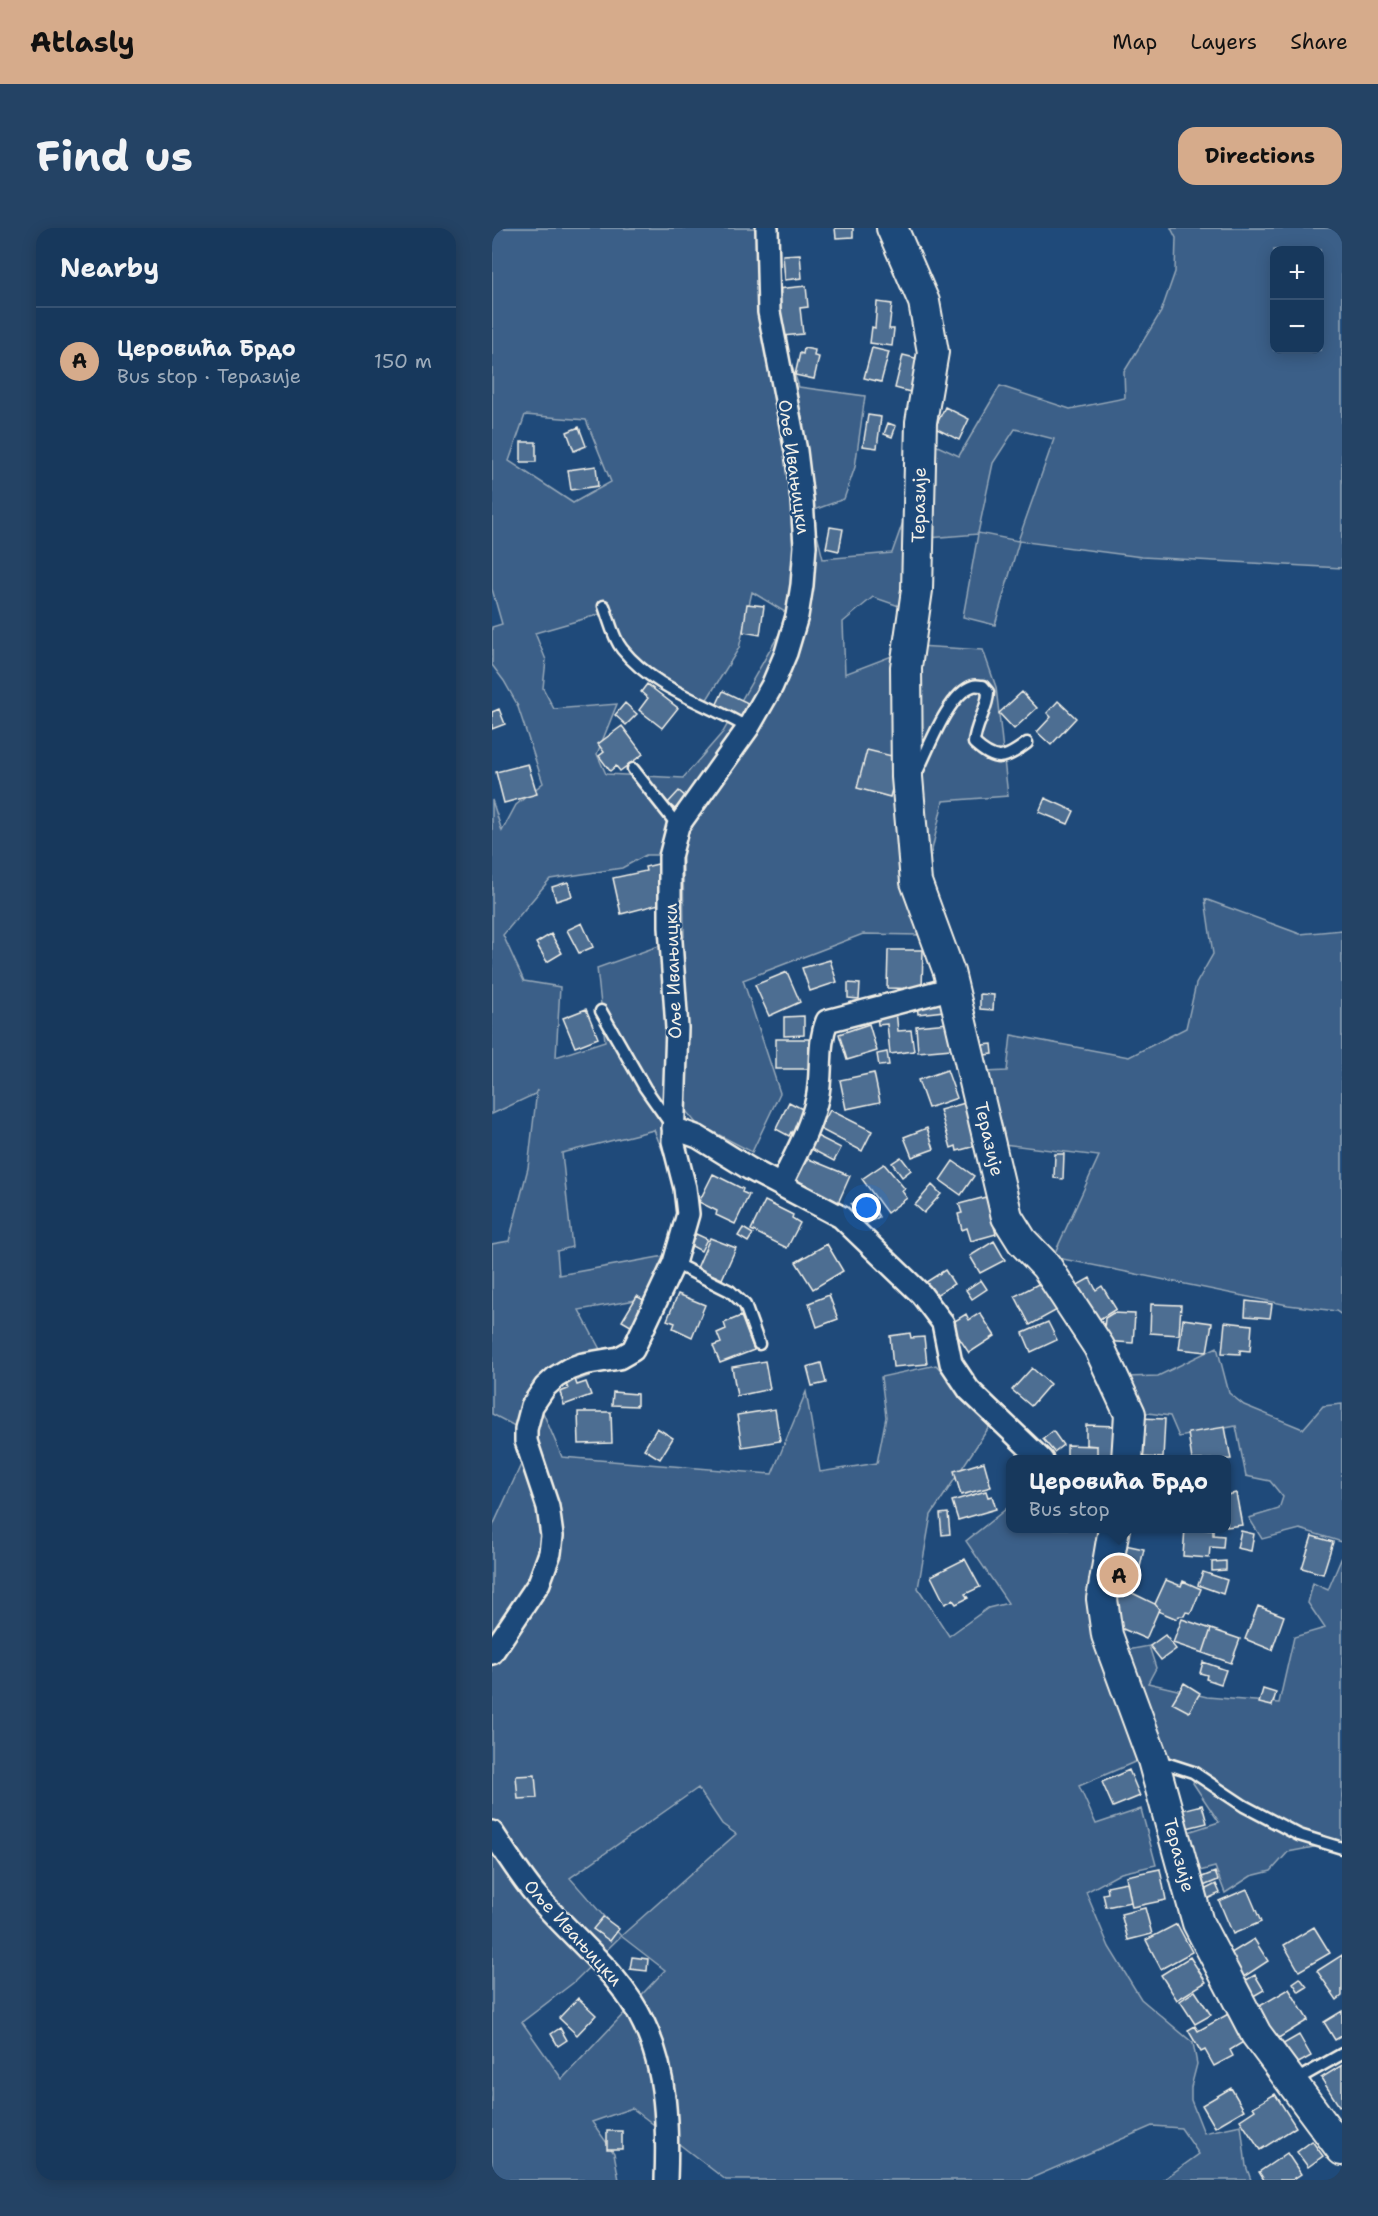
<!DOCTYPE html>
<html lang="en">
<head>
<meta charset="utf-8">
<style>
	body { margin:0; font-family:"Shantell Sans",sans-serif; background:#244365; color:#f1f3f6 }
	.controls { position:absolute; right:18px; top:18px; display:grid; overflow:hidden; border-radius:12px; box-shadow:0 3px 15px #0003 }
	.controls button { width:54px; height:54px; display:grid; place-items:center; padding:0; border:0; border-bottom:2px solid #365272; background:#17385c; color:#f1f3f6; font:30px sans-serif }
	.you { position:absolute; left:375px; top:980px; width:21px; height:21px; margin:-15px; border:4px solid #fff; border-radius:50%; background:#1a73e8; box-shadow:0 0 0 9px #1a73e833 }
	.badge { display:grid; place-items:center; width:39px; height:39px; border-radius:50%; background:#d6ab8b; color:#111; font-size:20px; font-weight:700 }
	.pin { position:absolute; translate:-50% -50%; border:3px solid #fff; box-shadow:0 2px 6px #0006 }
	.popup { position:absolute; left:514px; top:1227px; width:225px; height:78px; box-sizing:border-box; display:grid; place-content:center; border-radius:12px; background:#17385c; filter:drop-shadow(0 2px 4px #0005); font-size:20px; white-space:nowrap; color:#9eacbb }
	.popup b { font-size:22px; color:#f1f3f6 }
	.popup::after { content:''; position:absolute; left:50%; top:100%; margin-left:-12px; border:12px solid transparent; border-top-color:#17385c }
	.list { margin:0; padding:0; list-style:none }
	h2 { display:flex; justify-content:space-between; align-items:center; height:78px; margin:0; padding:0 24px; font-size:26px }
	h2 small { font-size:20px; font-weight:400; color:#9eacbb }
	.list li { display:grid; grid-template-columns:39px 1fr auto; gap:18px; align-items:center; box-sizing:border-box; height:108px; padding:0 24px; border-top:2px solid #365272 }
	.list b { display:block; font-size:22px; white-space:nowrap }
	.list p { margin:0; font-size:20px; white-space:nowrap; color:#9eacbb }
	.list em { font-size:20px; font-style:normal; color:#9eacbb }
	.map { position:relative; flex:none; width:850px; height:1952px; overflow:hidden; border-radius:18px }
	header { display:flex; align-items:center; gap:36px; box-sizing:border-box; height:84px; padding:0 30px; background:#d6ab8b; color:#111 }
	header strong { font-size:28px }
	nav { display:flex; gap:33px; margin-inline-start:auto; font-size:21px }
	.intro { display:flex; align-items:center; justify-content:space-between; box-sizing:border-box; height:144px; padding:0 36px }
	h1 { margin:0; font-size:42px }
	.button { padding:15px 27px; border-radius:18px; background:#d6ab8b; color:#111; font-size:21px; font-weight:700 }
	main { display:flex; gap:36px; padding:0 36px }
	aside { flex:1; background:#17385c; border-radius:18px; box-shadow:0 3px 15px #0003 }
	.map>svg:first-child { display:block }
</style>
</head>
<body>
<header>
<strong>Atlasly</strong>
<nav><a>Map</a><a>Layers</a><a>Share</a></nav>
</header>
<div class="intro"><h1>Find us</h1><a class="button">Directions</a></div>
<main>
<aside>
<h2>Nearby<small></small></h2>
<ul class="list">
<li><span class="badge">A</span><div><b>Церовића Брдо</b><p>Bus stop · Теразије</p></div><em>150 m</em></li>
</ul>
</aside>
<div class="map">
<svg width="850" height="1952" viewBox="0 0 850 1952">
	<rect width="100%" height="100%" fill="#1f4a7a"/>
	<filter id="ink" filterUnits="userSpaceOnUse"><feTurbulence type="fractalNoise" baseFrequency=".0167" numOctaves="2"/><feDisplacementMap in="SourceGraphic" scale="12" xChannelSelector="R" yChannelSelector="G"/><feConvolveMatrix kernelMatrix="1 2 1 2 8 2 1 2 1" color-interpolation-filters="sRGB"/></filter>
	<g filter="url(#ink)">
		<path fill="#3a5f88" stroke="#97a8b8" stroke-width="1.5" fill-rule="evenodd" d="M 0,0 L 270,0 L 280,82 L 307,159 L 373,168 L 363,239 L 352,271 L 319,283 L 331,331 L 400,325 L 439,215 L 467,228 L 508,158 L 578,181 L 633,170 L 632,144 L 669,84 L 683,44 L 684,10 L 679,0 L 850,0 L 850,340 L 650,329 L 527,313 L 503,397 L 471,389 L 486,306 L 436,310 L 410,379 L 381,369 L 351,394 L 353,446 L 426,418 L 491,422 L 504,459 L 516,568 L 451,573 L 433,653 L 428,707 L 371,706 L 251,752 L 288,865 L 260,924 L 204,895 L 175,860 L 186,960 L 162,902 L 70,925 L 80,1019 L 65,1023 L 67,1047 L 178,1027 L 166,1068 L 87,1082 L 118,1140 L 44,1168 L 70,1229 L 280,1246 L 314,1164 L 328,1244 L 385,1235 L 394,1189 L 389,1149 L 444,1137 L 499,1196 L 439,1287 L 426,1360 L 457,1408 L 496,1380 L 516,1375 L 474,1313 L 519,1277 L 519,1300 L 615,1301 L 630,1423 L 657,1418 L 664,1440 L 656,1455 L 715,1469 L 787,1475 L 802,1409 L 833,1400 L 816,1375 L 821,1355 L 836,1362 L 850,1329 L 850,1622 L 827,1618 L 796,1624 L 779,1643 L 759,1648 L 733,1665 L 723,1639 L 700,1645 L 690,1606 L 727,1594 L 701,1555 L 705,1540 L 666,1526 L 652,1530 L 587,1558 L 604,1596 L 649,1581 L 664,1637 L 629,1645 L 594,1664 L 617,1719 L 649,1771 L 701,1815 L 705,1836 L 699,1859 L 699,1872 L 712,1905 L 749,1897 L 754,1938 L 759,1952 L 671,1952 L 707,1926 L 689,1900 L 660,1898 L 535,1952 L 234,1952 L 140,1880 L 100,1894 L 122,1925 L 127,1952 L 0,1952 L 0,1300 L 32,1230 L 23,1198 L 0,1186 L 0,1016 L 17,1013 L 36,940 L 45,862 L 43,866 L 0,886 L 0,572 L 10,603 L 24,577 L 51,555 L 25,476 L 12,453 L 0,437 L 0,399 L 10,396 L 0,361 ZM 782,22 L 828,22 L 828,122 L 782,122 ZM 33,187 L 94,192 L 119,254 L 81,275 L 17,233 ZM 523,201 L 562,211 L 526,313 L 486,305 L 501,235 ZM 260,364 L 298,387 L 231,504 L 191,550 L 114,546 L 105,526 L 125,476 L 62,481 L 51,460 L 54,432 L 43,405 L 109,386 L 137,438 L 214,473 L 247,420 ZM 154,627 L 191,627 L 192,709 L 105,740 L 113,813 L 64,829 L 68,759 L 32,753 L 11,707 L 58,651 L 130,640 ZM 206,1560 L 230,1596 L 244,1606 L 129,1708 L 78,1650 ZM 129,1708 L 173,1742 L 70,1851 L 30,1794 L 81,1755 Z
			M 713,671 L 808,706 L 850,702 L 850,1087 L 844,1083 L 796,1077 L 561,1029 L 607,928 L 512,916 L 493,844 L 515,843 L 519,807 L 637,829 L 694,800 L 704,756 L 721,726 Z
			M 725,1119 L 737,1165 L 752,1177 L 811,1201 L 831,1178 L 850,1176 L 850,1314 L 808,1301 L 770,1311 L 757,1290 L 787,1281 L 791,1269 L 778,1253 L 754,1248 L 744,1198 L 687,1209 L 678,1188 L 649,1184 L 634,1149 L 666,1148 Z"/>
		<path fill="#4d6e92" stroke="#f4f1e8" stroke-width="1.5" d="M 343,0 L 361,0 L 361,9 L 344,10 Z
			M 308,26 L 310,50 L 293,52 L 291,27 Z
			M 314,58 L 316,79 L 308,80 L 311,106 L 290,108 L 285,61 Z
			M 385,74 L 400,76 L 397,101 L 402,101 L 400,118 L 378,115 L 380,99 L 383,100 Z
			M 312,120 L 323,122 L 322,128 L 327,129 L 322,151 L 303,147 L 308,125 L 311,126 Z
			M 380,120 L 397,124 L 389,154 L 372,150 Z
			M 411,127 L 431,132 L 422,165 L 403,160 Z
			M 453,179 L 477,191 L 467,212 L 443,200 Z
			M 376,187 L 389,189 L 385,220 L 371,218 Z
			M 396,195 L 404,198 L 400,209 L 392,206 Z
			M 87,199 L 94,218 L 82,223 L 75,204 Z
			M 29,214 L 44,214 L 44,234 L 29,234 Z
			M 104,238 L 106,258 L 79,262 L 76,242 Z
			M 338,299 L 351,301 L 347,323 L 334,320 Z
			M 255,376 L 272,378 L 268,407 L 251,404 Z
			M 155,456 L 186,480 L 170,500 L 147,482 L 156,470 L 149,464 Z
			M 231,463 L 256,475 L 248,491 L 223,480 Z
			M 530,464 L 545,480 L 522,501 L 507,485 Z
			M 566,473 L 584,490 L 559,517 L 545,504 L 559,489 L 555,485 Z
			M 133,475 L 145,486 L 134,497 L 123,487 Z
			M 7,481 L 13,496 L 0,501 L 0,484 Z
			M 130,498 L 151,526 L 128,543 L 124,538 L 118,543 L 107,528 L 112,524 L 106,516 Z
			M 375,522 L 408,530 L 398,569 L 365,560 Z
			M 36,536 L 45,566 L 12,575 L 4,544 Z
			M 187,563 L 194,569 L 183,581 L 176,575 Z
			M 553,570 L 582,583 L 576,596 L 547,584 Z
			M 170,635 L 171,675 L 129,686 L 121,650 L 154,643 L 153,639 Z
			M 76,654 L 80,668 L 64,673 L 60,659 Z
			M 90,695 L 101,719 L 87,725 L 75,702 Z
			M 59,706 L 70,725 L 55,734 L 44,715 Z
			M 396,722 L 431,722 L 430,761 L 395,760 Z
			M 338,732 L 345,754 L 318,763 L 310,740 Z
			M 295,744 L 308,774 L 277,788 L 263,757 Z
			M 356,755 L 368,756 L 367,771 L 356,770 Z
			M 488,766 L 502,767 L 501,782 L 488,781 Z
			M 451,772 L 452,783 L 426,786 L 425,775 Z
			M 94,781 L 106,810 L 83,819 L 71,790 Z
			M 404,782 L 406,803 L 419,802 L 422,823 L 398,826 L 395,796 L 386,797 L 385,784 Z
			M 312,788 L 312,807 L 292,808 L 292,789 Z
			M 457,795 L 459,821 L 426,824 L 424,798 Z
			M 377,796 L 385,823 L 355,832 L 347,806 Z
			M 284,811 L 317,811 L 317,841 L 284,841 Z
			M 500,816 L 501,826 L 492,827 L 491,817 Z
			M 395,824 L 397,837 L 387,838 L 385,826 Z
			M 455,842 L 465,870 L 436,880 L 426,852 Z
			M 382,845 L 388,874 L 354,881 L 348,852 Z
			M 480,873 L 487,917 L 465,923 L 464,918 L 459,920 L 448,882 Z
			M 297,874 L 314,883 L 308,909 L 299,904 L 297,908 L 284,901 Z
			M 338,882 L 380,903 L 370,923 L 328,901 Z
			M 435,900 L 442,921 L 420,929 L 412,909 Z
			M 325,908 L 349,920 L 342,933 L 319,921 Z
			M 563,926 L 572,926 L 571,951 L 562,950 Z
			M 312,929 L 358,948 L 346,975 L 300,955 Z
			M 409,929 L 419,942 L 410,949 L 400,935 Z
			M 461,933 L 482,948 L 469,967 L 448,952 Z
			M 392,936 L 413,961 L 410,963 L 415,970 L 395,985 L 370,951 Z
			M 221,946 L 251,961 L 250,964 L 257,967 L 243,996 L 224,987 L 225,983 L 207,974 Z
			M 440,957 L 449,966 L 432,985 L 423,977 Z
			M 376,968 L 387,989 L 370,998 L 359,976 Z
			M 494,969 L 504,1006 L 479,1013 L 475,1000 L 470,1002 L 466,986 L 470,985 L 467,976 Z
			M 273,973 L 301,987 L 300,990 L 308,995 L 295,1020 L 259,1002 Z
			M 251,1000 L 261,1006 L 256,1014 L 246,1008 Z
			M 204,1006 L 215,1011 L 209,1023 L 198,1017 Z
			M 218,1010 L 244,1020 L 230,1051 L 205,1040 Z
			M 502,1013 L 513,1032 L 488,1045 L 478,1028 Z
			M 335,1016 L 351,1043 L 321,1061 L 304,1034 Z
			M 453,1042 L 462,1056 L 439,1070 L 431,1056 Z
			M 598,1050 L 604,1062 L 610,1058 L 624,1081 L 603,1094 L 582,1059 Z
			M 489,1052 L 495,1061 L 480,1071 L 474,1062 Z
			M 552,1053 L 567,1081 L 538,1097 L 523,1068 Z
			M 186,1066 L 213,1077 L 200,1109 L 181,1100 L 183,1095 L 175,1092 Z
			M 337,1067 L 346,1091 L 325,1099 L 317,1075 Z
			M 145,1068 L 156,1075 L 142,1100 L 130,1093 Z
			M 754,1073 L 780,1076 L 778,1090 L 753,1088 Z
			M 659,1076 L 689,1077 L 687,1107 L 658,1105 Z
			M 488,1085 L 503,1108 L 477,1125 L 458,1096 L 474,1086 L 477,1092 Z
			M 621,1085 L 643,1086 L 641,1115 L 611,1113 L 613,1090 Z
			M 249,1088 L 262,1122 L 228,1135 L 221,1118 L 229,1115 L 225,1105 L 234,1101 L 232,1095 Z
			M 691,1091 L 720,1095 L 715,1124 L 687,1121 Z
			M 556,1094 L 565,1112 L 539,1124 L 531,1105 Z
			M 733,1094 L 760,1097 L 758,1123 L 748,1122 L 748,1126 L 730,1125 Z
			M 418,1105 L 419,1110 L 432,1109 L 435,1136 L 401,1139 L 398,1108 Z
			M 273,1133 L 278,1161 L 245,1168 L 240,1139 Z
			M 329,1135 L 334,1155 L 320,1158 L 315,1139 Z
			M 540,1140 L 558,1156 L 539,1178 L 520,1162 Z
			M 82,1149 L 85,1157 L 94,1154 L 99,1167 L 72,1177 L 68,1164 L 76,1161 L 73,1153 Z
			M 121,1164 L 145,1166 L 145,1178 L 120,1177 Z
			M 283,1181 L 288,1213 L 250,1219 L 245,1187 Z
			M 86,1184 L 119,1184 L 120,1215 L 87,1216 Z
			M 647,1190 L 673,1191 L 671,1230 L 646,1229 Z
			M 594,1197 L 625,1198 L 624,1232 L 605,1232 L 605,1218 L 594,1217 Z
			M 733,1199 L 739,1231 L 700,1232 L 696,1205 Z
			M 165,1200 L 181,1210 L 168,1231 L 152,1221 Z
			M 561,1203 L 571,1217 L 562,1224 L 551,1211 Z
			M 575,1217 L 605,1218 L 605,1232 L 575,1232 Z
			M 492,1234 L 499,1259 L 469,1267 L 462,1243 Z
			M 494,1263 L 496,1269 L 500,1268 L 504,1281 L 466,1292 L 460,1273 Z
			M 744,1265 L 750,1297 L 735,1299 L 735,1267 Z
			M 456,1285 L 458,1306 L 450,1307 L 448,1286 Z
			M 693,1300 L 721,1302 L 721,1307 L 732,1308 L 731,1320 L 718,1319 L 717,1330 L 691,1328 Z
			M 749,1303 L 762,1306 L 759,1323 L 745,1320 Z
			M 820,1308 L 841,1314 L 831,1346 L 810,1340 Z
			M 633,1317 L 652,1321 L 646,1348 L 627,1344 Z
			M 473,1331 L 488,1359 L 473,1366 L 476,1370 L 464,1376 L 461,1372 L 453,1376 L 439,1348 Z
			M 734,1333 L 734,1342 L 720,1343 L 720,1334 Z
			M 711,1344 L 735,1352 L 731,1366 L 706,1357 Z
			M 674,1352 L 689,1358 L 691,1353 L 709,1361 L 699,1385 L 694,1384 L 692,1388 L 687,1388 L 685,1391 L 666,1383 L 667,1381 L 663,1376 Z
			M 630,1360 L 663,1376 L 667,1381 L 654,1411 L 615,1394 Z
			M 766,1378 L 792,1388 L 780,1422 L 753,1411 Z
			M 690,1391 L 719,1401 L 711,1425 L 681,1415 Z
			M 719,1401 L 748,1411 L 739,1435 L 711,1425 Z
			M 673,1407 L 684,1421 L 669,1432 L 658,1418 Z
			M 711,1434 L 734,1442 L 729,1456 L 714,1451 L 715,1447 L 708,1445 Z
			M 692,1455 L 708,1465 L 697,1484 L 680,1475 Z
			M 771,1461 L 784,1465 L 780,1478 L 767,1475 Z
			M 637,1542 L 648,1568 L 621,1579 L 610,1554 Z
			M 43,1547 L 45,1570 L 26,1571 L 24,1548 Z
			M 710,1577 L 715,1595 L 691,1601 L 686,1583 Z
			M 668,1641 L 674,1672 L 640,1679 L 634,1648 Z
			M 723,1644 L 726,1652 L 709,1659 L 705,1651 Z
			M 635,1654 L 639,1674 L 614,1679 L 611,1666 L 616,1665 L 615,1658 Z
			M 724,1656 L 728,1665 L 713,1672 L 710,1663 Z
			M 755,1661 L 769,1694 L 741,1706 L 727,1673 Z
			M 653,1680 L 660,1706 L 636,1712 L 629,1686 Z
			M 111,1689 L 127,1701 L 118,1713 L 101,1701 Z
			M 685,1696 L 700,1724 L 669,1741 L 654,1712 Z
			M 822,1699 L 838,1725 L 807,1743 L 792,1717 Z
			M 762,1711 L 776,1733 L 750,1750 L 736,1727 Z
			M 850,1727 L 850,1768 L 845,1772 L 825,1743 Z
			M 140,1729 L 156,1731 L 155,1743 L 138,1741 Z
			M 698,1729 L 714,1754 L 685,1772 L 669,1747 Z
			M 763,1747 L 772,1762 L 758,1770 L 749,1755 Z
			M 808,1750 L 815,1759 L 807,1764 L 801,1755 Z
			M 797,1761 L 816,1792 L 785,1811 L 766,1779 Z
			M 703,1763 L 719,1787 L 703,1796 L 688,1773 Z
			M 86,1770 L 104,1787 L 85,1807 L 67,1790 Z
			M 850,1783 L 850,1808 L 843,1812 L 832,1794 Z
			M 738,1785 L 753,1813 L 738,1822 L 741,1828 L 722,1838 L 713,1822 L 709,1824 L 696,1802 L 703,1798 L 706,1803 Z
			M 68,1800 L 75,1812 L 66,1818 L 59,1806 Z
			M 807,1807 L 819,1828 L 796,1841 L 786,1819 Z
			M 850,1837 L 850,1876 L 847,1878 L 829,1850 Z
			M 739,1860 L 752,1882 L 723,1899 L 710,1877 Z
			M 783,1866 L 804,1899 L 768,1922 L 748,1892 L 763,1882 L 761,1879 Z
			M 115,1903 L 130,1903 L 130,1921 L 115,1921 Z
			M 820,1913 L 831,1928 L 816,1939 L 805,1924 Z
			M 795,1925 L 809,1946 L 800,1952 L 772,1952 L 767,1944 Z"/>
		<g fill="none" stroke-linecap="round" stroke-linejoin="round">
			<g stroke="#f4f1e8" stroke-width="15">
				<path id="lane" d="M 112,378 C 117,391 121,410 130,421 C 163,462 213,474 256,500
					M 141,541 L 186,598
					M 423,548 C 435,526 455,466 481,458 C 484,457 487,458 491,458 L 496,464 C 496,482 483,496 482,515 C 504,535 512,532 535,515
					M 109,783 L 153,860 L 179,897
					M 182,1035 L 238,1063 L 253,1077 L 267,1116
					M 667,1533 L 701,1544 L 752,1578 L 807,1607 L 850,1620
					M 802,1853 L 850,1826"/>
			</g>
			<g stroke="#f4f1e8" stroke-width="26">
				<path id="street" d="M 181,900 L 206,909 L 258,941 L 349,989 L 429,1066 L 451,1095 L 459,1135 L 477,1162 L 550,1232
					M 289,957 C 302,929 318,902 325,871 C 331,845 325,818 335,793 L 461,760
					M 0,1425 L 47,1355 L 58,1325 L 60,1308 L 56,1279 L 34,1213 L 34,1201 L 40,1178 L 53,1159 L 64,1149 L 77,1141 L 91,1136 L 127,1130 L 141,1122 L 182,1035 L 196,986 L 193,960 L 181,913 L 185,800 L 178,699 L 178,629 L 186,598 L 256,500 L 280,458 L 294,425 L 305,388 L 310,357 L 313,318 L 310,272 L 304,223 L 277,84 L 275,0
					M 0,1604 C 14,1625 28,1648 44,1667 C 80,1710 128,1744 152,1796 C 175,1844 176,1900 174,1952"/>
			</g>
			<g stroke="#f4f1e8" stroke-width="34">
				<path id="secondary" d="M 400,0 L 432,74 L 441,124 L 429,194 L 425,362 L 414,439 L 415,549 L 424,654 L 457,744 L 515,989 L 530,1013 L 554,1038 L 607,1119 L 638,1186 L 635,1232
					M 622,1300 L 610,1371 L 615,1407 L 661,1532 L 706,1695 L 764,1806 L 850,1922"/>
			</g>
			<use href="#lane" stroke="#1f4a7a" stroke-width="10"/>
			<use href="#street" stroke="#1f4a7a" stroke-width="21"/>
			<use href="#secondary" stroke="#1f4a7a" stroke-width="30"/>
		</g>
	</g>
	<g text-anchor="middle" stroke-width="5" stroke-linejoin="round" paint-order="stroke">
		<g font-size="18" fill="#f4f1e8" stroke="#1f4a7a">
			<text transform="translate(302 239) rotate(82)" y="6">Оље Ивањицки</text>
			<text transform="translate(427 277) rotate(-89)" y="6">Теразије</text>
			<text transform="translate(181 743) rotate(-92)" y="6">Оље Ивањицки</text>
			<text transform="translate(497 911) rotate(77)" y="6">Теразије</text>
			<text transform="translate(687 1627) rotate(75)" y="6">Теразије</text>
			<text transform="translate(81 1705) rotate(48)" y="6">Оље Ивањицки</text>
		</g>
	</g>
</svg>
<div class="controls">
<button>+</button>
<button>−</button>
</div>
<div class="you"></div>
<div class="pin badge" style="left:627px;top:1347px">A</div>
<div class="popup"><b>Церовића Брдо</b>Bus stop</div>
</div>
</main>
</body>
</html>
